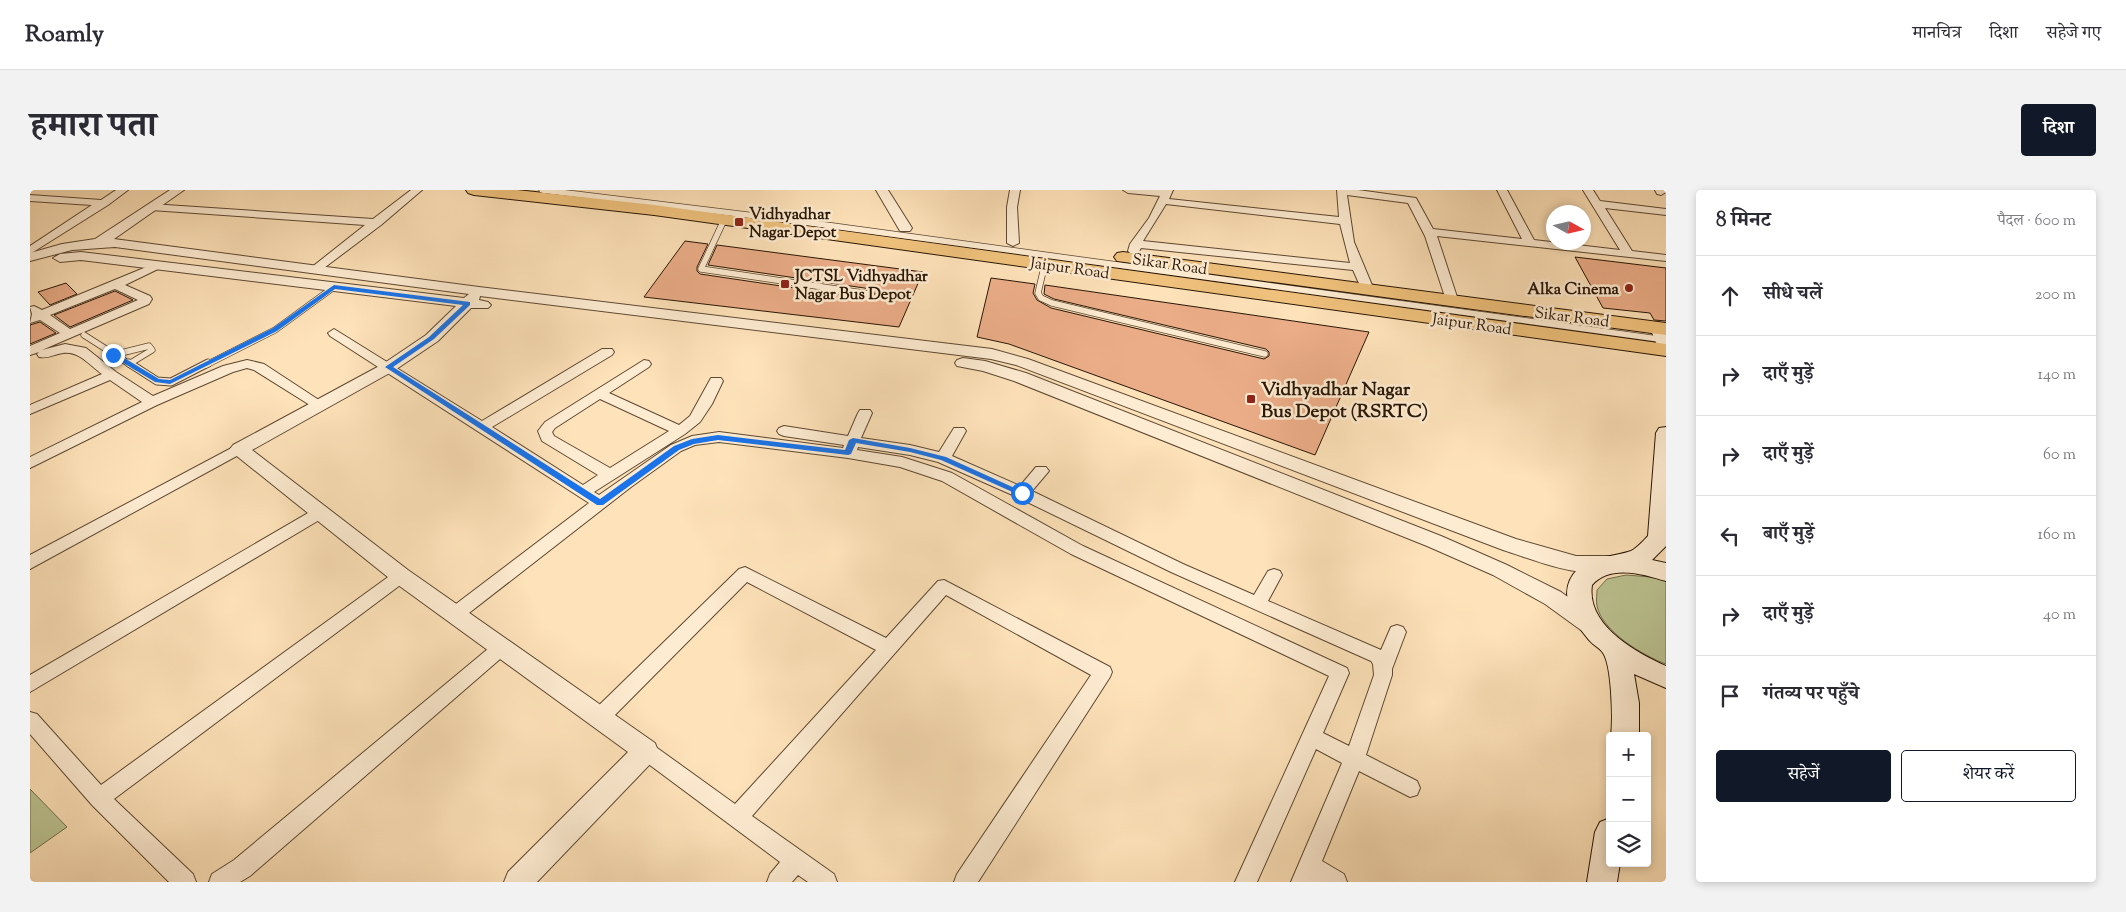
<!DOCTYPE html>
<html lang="hi">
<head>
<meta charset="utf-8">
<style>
	body { margin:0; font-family:"Sorts Mill Goudy","Noto Serif Devanagari",serif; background:#f2f2f3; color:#2b2b33 }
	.controls { position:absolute; right:15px; bottom:15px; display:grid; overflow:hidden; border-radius:5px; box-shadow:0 2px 8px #0003 }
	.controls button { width:45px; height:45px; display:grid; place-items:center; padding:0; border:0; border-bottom:1px solid #e1e1e2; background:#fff; color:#2b2b33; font:25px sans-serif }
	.compass { position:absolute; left:1516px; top:15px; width:45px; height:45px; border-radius:50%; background:#fff; box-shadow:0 2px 8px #0003; rotate:98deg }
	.stop { position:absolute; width:15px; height:15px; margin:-11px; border:4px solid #1a73e8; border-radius:50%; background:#fff }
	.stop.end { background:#1a73e8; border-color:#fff; box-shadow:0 1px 5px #0008 }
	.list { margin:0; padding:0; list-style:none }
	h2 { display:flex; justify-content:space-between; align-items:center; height:65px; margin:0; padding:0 20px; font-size:21px }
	h2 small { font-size:16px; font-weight:400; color:#7c7c81 }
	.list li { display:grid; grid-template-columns:32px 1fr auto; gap:15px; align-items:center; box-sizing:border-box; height:80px; padding:0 20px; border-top:1px solid #e1e1e2 }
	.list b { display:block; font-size:19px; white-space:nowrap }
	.list em { font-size:16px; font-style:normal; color:#7c7c81 }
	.actions { display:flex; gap:10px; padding:15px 20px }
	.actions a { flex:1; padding:11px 0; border:1px solid #111827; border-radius:5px; text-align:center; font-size:18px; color:#111827 }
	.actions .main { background:#111827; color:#fff }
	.icon { flex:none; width:28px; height:28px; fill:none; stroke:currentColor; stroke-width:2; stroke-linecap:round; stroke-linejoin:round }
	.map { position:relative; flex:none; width:1636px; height:692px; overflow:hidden; border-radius:5px }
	header { display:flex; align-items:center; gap:30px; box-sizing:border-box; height:70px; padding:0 25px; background:#fff; border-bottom:1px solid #e1e1e2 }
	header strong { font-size:24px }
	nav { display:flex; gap:28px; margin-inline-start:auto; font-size:18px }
	.intro { display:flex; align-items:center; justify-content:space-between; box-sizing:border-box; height:120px; padding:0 30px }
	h1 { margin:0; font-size:35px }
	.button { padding:12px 22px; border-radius:5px; background:#111827; color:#fff; font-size:18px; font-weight:700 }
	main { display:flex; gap:30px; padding:0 30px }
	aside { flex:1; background:#fff; border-radius:5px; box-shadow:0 2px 8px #0003 }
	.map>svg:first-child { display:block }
</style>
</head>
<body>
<header>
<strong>Roamly</strong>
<nav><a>मानचित्र</a><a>दिशा</a><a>सहेजे गए</a></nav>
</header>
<div class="intro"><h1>हमारा पता</h1><a class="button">दिशा</a></div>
<main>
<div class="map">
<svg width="1636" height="692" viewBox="0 0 1636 692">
	<rect width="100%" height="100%" fill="#fee2b9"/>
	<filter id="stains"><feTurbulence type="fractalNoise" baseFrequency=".004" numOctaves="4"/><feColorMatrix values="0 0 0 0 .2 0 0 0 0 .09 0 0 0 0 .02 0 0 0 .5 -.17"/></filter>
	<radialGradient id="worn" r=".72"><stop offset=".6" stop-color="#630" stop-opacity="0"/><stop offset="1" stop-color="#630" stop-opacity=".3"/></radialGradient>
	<path fill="#bcc492" stroke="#726d4c" d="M 1596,385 L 1621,387 L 1636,391 L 1636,474 C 1613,466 1572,441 1567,416 C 1566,411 1567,405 1567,400 L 1577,389 Z
		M 0,599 L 37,637 L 0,663 Z"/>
	<path fill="#ebad88" stroke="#281605" d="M 655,51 L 678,54 L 667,77 L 667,81 L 670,84 L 839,109 L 845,104 L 841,99 L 678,75 L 687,55 L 893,82 L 869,137 L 614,107 Z
		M 1545,67 L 1636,78 L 1636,131 L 1624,130 L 1620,123 L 1573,118 Z
		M 961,88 L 1005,94 L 1003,103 L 1007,110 L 1021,118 L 1234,169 L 1239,166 L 1239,162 L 1236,159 L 1024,109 L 1014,104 L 1015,95 L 1339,142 L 1285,265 L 979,154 L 947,147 Z
		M 36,93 L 47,104 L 20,115 L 8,102 Z
		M 85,101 L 103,110 L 40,137 L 24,125 Z
		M 10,132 L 26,143 L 0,154 L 0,135 Z"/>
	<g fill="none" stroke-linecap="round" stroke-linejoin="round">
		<g stroke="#5e4932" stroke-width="7">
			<path id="service-far1" d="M 512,0 L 759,30 L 1636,150
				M 694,30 L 671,79 L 840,104
				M 1015,73 L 1008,103 L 1011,108 L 1022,113 L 1235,164
				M 54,145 L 101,175
				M 83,165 L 119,156 L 122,160 L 99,174
				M 176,175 L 245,140 L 304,97"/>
		</g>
		<g stroke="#5e4932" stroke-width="9">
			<path id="service" d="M 99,173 L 127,191 L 141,192 L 178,173"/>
		</g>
		<g stroke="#5e4932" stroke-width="2">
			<path id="minor" d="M 86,0 L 98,0 L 78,15 L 0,64 L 0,56 L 62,15 L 0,11 L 0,5 L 71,10 Z
				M 381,0 L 392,0 L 351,35 L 290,81 L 286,82 L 280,79 L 282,77 L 335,35 L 121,20 L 116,17 L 121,14 L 343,29 Z
				M 980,0 L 990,0 L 987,17 L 989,53 L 983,56 L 977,53 L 977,17 Z
				M 1093,0 L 1143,0 L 1139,9 L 1309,27 L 1307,0 L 1328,0 L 1386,8 L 1403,39 L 1492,49 L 1467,0 L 1477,0 L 1504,50 L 1590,60 L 1553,0 L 1563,0 L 1570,11 L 1636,19 L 1636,25 L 1575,18 L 1602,61 L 1636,65 L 1636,71 L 1407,46 L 1428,110 L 1422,114 L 1416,110 L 1395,46 L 1378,13 L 1317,5 L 1324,52 L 1344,100 L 1338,104 L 1332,100 L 1323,80 L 1111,58 L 1108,63 L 1100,63 L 1098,61 L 1100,54 L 1119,28 L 1130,6 L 1098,3 ZM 1136,14 L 1310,34 L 1320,73 L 1113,51 Z
				M 1625,0 L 1635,0 L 1636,2 L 1631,5 L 1627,4 Z
				M 126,73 L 132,76 L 130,78 L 95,95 L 120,106 L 122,109 L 119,114 L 12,160 L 35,154 L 56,158 L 86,182 L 123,206 L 193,176 L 217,170 L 234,174 L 295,214 L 293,217 L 283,217 L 224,180 L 217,178 L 203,182 L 127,215 L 0,278 L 0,267 L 112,212 L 80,190 L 0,224 L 0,215 L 72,184 C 61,176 48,160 33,163 C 25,164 18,169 9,167 L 7,164 L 9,162 L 0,165 L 0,156 L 30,143 L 10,130 L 0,133 L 2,124 L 0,117 L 4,116 L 12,120 ZM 85,99 L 108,110 L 40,139 L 20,125 Z
				M 304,139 L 452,231 L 572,159 L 582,159 L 584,162 L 582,165 L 462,237 L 553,295 L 568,285 L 512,251 L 508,241 L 515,232 L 614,170 L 619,171 L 621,174 L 619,177 L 579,203 L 649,235 L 660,226 L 681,188 L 691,188 L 693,191 L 682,214 L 670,232 L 655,244 L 564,302 L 569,305 L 641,255 L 662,246 L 689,242 L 813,258 L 814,255 L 754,246 L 749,244 L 747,241 L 749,238 L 754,236 L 818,246 L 828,223 L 830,220 L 840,220 L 842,223 L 831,248 L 880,255 L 909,262 L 924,238 L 934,238 L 936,241 L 922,266 L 990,296 L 1006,277 L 1016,277 L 1019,281 L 1002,301 L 1153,374 L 1224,405 L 1238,381 L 1244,379 L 1250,381 L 1252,385 L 1238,411 L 1351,460 L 1361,437 L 1367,435 L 1373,437 L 1376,442 L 1362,479 L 1362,485 L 1336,565 L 1387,591 L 1390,598 L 1387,605 L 1380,607 L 1329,581 L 1292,671 L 1314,684 L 1317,692 L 1261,692 L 1312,573 L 1286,559 L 1227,692 L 1205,692 L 1299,486 L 1041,364 L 912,291 L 870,277 L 818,268 L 689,252 L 665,255 L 651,261 L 601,297 L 430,430 L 424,432 L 418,430 L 415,425 L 418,420 L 559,313 L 300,146 L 298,143 ZM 570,209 L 639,241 L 580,278 L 524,246 L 522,242 L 525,238 ZM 828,257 L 880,265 L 908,272 L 987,307 L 1141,382 L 1341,471 L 1343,474 L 1344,485 L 1319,556 L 1293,543 L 1319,483 L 1317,478 L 1053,356 L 922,283 L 872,267 L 827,260 Z
				M 209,254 L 214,256 L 216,259 L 214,262 L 0,379 L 0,365 Z
				M 290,316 L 296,318 L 298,322 L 296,326 L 0,502 L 0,485 Z
				M 715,377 L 856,448 L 908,391 L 914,390 L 1080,477 L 1082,482 L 1080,487 L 948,692 L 924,692 L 927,684 L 1061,485 L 916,405 L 722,626 L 804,684 L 807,692 L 778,692 L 768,685 L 762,692 L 737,692 L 740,684 L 750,672 L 609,567 L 606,561 L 609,555 L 616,552 L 623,555 L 705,614 L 846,460 L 717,392 L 576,534 L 569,536 L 562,534 L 559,528 L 562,522 L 709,379 Z
				M 371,380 L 377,382 L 379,386 L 377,390 L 84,609 L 163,684 L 166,692 L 139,692 L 62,615 L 0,544 L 0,522 L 7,524 L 71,595 L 365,382 Z
				M 471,451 L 477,453 L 480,458 L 477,463 L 220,686 L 210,692 L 179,692 L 182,684 L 204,670 L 465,453 Z"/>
		</g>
		<g stroke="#5e4932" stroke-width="2">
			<path id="tertiary" d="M 140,0 L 154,0 L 84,49 L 449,97 L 962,159 L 998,169 L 1486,349 L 1546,366 L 1582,366 L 1589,369 L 1592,374 L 1589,379 C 1552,391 1508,371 1473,360 L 986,175 L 961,169 L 450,106 L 449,110 L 458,112 L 461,115 L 458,118 L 441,118 L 408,151 L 365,180 L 222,260 L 378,380 L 625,553 L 628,561 L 625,569 L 507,692 L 474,692 L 478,682 L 598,562 L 364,392 L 203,263 L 200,259 L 203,255 L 353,174 L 396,145 L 426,116 L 51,70 L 30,72 L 23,68 L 30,64 L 51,62 L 434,108 L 439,104 L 85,57 L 42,60 L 0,71 L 0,63 L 32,54 L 65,49 Z
				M 846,0 L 858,0 L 882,38 L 880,41 L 870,41 Z
				M 933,168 L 955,171 L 996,183 L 1411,346 L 1477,375 L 1531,402 L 1571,431 L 1574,437 L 1571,443 L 1563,446 L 1555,443 L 1515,414 L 1463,385 L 1397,356 L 984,191 L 953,181 L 927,176 L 925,173 L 927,170 Z"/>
		</g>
		<g stroke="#281605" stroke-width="2">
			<path id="secondary" d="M 1629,133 L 1636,135 L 1636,163 L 1630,162 L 1620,138 L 1623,134 Z
				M 1636,237 L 1636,356 L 1622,370 L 1636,373 L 1636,391 C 1613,384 1580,374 1562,395 C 1556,435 1605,462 1636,476 L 1636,498 L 1604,484 L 1609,513 L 1609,546 L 1581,546 C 1583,530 1582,476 1573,463 C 1570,458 1563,455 1559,450 C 1543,431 1525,401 1548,379 C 1562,366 1584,367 1601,361 C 1607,358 1613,351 1618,346 L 1626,243 L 1629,238 Z
				M 1580,628 L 1580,673 L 1590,673 L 1587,692 L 1557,692 L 1565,642 L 1570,632 Z"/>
		</g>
		<g stroke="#281605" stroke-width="2">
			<path id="primary" d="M 436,0 L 487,0 L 624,15 L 1636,154 L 1636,166 L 624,25 L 444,5 L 438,3 Z
				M 1093,62 L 1636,133 L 1636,145 L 1087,71 L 1084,67 L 1087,63 Z"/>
		</g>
		<use href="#service-far1" stroke="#feecd2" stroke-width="5.5"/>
		<use href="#service" stroke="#feecd2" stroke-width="7"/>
		<use href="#minor" fill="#feecd2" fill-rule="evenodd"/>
		<use href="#tertiary" fill="#feecd2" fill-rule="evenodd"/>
		<use href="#secondary" fill="#feecd2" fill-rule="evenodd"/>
		<use href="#primary" fill="#efc17c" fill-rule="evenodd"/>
	</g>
	<path fill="#1a73e8" d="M 304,95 L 440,112 L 440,115 L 404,149 L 363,177 L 570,309 L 644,256 L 662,249 L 688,245 L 815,260 L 819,250 L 823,248 L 880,258 L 916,267 L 996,303 L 989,305 L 911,270 L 880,262 L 826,253 L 821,264 L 818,265 L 688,250 L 664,254 L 649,260 L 573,315 L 567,315 L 355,177 L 399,147 L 433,115 L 305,99 L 247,141 L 140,194 L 125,192 L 80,165 L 86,163 L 129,189 L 140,190 L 243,138 Z"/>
	<g fill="#8f2418" stroke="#feecd2" stroke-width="2">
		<rect x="704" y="27" width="10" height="10" rx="2.5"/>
		<rect x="750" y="89" width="10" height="10" rx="2.5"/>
		<circle cx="1599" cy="98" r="5"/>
		<rect x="1216" y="204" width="10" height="10" rx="2.5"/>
	</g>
	<g text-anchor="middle" stroke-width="5" stroke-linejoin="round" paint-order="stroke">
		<g font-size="16" font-weight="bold" fill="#281605" stroke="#feecd2" text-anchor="start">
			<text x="719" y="29">Vidhyadhar<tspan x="719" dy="18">Nagar Depot</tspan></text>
			<text x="765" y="91">JCTSL Vidhyadhar<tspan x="765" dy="18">Nagar Bus Depot</tspan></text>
			<text x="1589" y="104" text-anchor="end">Alka Cinema</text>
		</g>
		<g font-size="16" fill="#281605" stroke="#feecd2">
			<text transform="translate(1140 73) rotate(8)" y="6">Sikar Road</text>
			<text transform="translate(1040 77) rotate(8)" y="6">Jaipur Road</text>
			<text transform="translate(1542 126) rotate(7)" y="6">Sikar Road</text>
			<text transform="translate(1442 133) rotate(8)" y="6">Jaipur Road</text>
		</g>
		<g font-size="19" font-weight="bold" fill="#281605" stroke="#feecd2" text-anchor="start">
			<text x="1231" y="205">Vidhyadhar Nagar<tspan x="1231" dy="22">Bus Depot (RSRTC)</tspan></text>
		</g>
	</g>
	<rect width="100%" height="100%" filter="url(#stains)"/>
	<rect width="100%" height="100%" fill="url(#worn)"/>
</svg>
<div class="controls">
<button>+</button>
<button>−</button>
<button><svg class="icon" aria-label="layers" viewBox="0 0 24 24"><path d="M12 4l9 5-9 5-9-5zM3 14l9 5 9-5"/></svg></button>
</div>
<svg class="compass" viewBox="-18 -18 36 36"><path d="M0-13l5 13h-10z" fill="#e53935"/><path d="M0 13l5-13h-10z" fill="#7c7c81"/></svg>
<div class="stop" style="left:992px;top:303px"></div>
<div class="stop end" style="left:83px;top:165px"></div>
</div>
<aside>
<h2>8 मिनट<small>पैदल · 600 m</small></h2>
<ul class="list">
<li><svg class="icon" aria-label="ahead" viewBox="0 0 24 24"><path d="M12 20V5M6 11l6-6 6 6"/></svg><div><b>सीधे चलें</b></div><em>200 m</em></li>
<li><svg class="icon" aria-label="right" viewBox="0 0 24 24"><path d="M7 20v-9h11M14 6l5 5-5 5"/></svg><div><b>दाएँ मुड़ें</b></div><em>140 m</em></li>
<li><svg class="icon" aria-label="right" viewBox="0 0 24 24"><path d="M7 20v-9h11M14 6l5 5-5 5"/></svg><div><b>दाएँ मुड़ें</b></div><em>60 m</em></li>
<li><svg class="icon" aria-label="left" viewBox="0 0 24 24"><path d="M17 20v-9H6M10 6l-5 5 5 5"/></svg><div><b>बाएँ मुड़ें</b></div><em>160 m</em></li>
<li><svg class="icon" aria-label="right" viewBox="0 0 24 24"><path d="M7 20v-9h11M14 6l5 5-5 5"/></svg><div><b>दाएँ मुड़ें</b></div><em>40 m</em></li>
<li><svg class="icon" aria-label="arrive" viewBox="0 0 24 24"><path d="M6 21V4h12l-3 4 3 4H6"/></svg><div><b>गंतव्य पर पहुँचे</b></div></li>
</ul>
<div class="actions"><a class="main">सहेजें</a><a>शेयर करें</a></div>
</aside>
</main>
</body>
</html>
